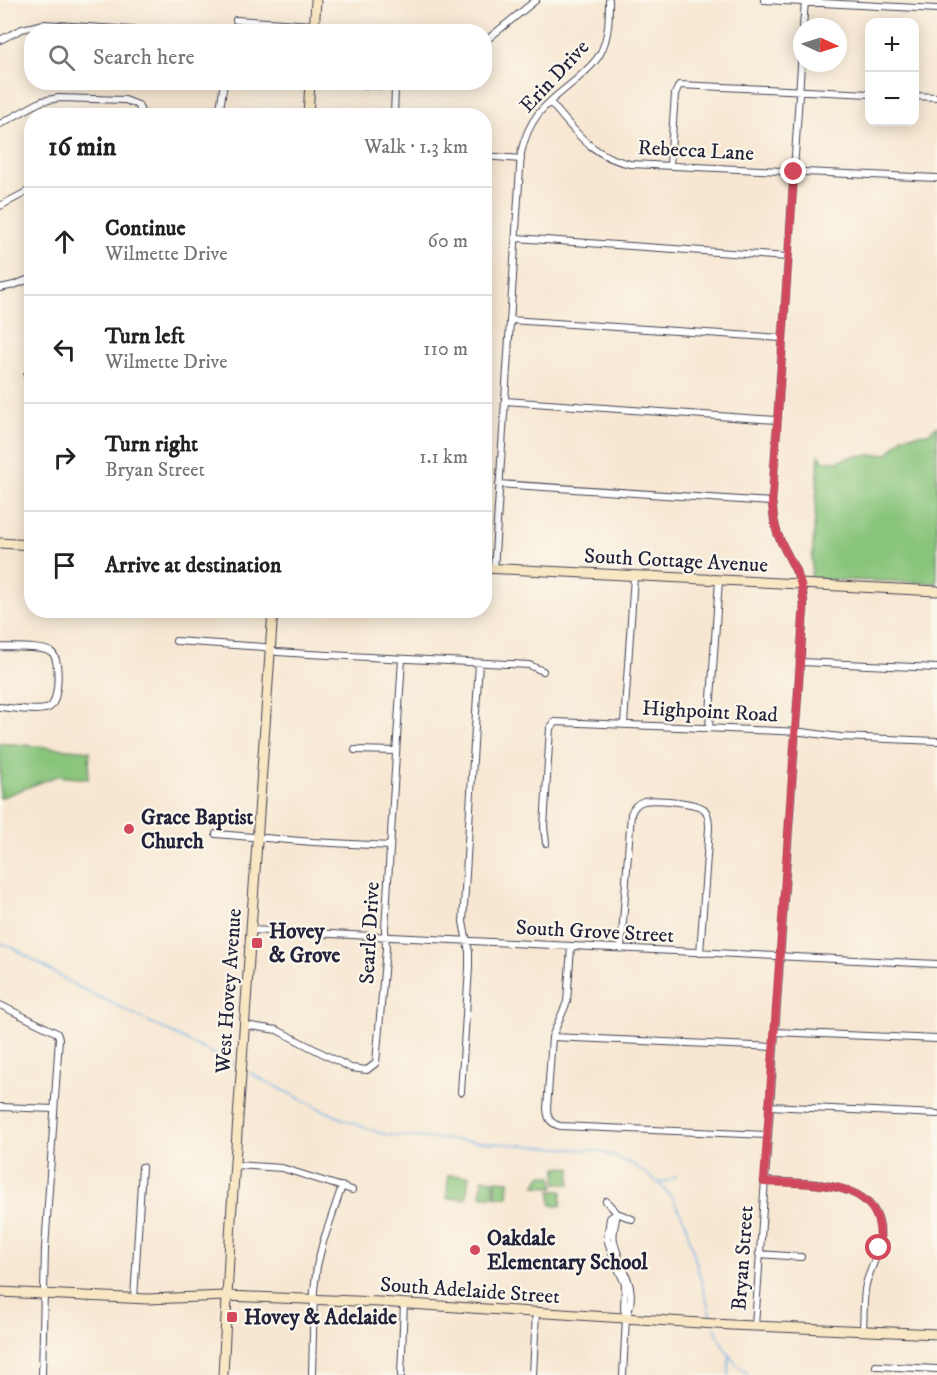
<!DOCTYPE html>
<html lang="en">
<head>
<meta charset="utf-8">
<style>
	body { margin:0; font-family:"IM FELL DW Pica",serif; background:#f2f2f2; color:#222 }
	.controls { position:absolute; right:18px; top:18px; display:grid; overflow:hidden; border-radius:12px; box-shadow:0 3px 15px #0003 }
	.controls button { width:54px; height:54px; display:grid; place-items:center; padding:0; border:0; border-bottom:2px solid #e0e0e0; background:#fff; color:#222; font:30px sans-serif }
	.compass { position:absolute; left:793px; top:18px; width:54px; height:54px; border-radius:50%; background:#fff; box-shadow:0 3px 15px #0003; rotate:94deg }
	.stop { position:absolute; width:18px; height:18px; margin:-14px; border:4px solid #d1495b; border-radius:50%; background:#fff }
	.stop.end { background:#d1495b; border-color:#fff; box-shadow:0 2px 6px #0008 }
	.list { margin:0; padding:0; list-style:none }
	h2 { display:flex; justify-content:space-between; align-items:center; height:78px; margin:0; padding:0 24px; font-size:26px }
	h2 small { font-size:20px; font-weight:400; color:#767676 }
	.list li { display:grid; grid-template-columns:39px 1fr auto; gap:18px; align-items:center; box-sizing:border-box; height:108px; padding:0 24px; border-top:2px solid #e0e0e0 }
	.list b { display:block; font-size:22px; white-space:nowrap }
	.list p { margin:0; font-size:20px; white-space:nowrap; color:#767676 }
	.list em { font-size:20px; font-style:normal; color:#767676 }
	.icon { flex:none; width:33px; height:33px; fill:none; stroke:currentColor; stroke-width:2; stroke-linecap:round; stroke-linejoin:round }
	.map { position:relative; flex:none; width:937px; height:1375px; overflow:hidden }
	.search { position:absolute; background:#fff; box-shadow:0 3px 15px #0003; left:24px; top:24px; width:468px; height:66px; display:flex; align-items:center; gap:15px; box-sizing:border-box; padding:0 21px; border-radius:24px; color:#767676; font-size:22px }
	.panel { position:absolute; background:#fff; box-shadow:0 3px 15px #0003; left:24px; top:108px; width:468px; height:510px; border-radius:24px }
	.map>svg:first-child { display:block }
</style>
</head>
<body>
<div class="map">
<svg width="937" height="1375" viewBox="0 0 937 1375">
	<rect width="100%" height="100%" fill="#fbf7ec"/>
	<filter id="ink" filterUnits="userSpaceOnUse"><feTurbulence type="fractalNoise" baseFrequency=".0167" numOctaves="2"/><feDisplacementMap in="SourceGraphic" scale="12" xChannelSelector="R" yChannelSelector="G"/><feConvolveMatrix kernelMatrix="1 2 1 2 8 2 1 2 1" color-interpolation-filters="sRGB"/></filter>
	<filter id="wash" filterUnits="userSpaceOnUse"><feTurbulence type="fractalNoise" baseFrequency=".008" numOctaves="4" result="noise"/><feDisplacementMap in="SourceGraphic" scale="24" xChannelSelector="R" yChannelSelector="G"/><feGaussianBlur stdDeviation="1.35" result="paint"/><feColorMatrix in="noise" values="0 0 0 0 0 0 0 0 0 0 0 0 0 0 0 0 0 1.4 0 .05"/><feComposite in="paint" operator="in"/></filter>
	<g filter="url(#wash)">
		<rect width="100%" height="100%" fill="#f7e7d2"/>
		<path fill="#88c47a" stroke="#55735a" stroke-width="1.5" d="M 937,426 L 937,583 L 811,579 L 819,455 L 824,461 L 838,461 L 853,456 L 888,454 L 904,436 L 928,433 Z
			M 0,743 L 90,751 L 88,779 L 57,776 L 0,798 Z
			M 557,1167 L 571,1168 L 570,1184 L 556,1183 Z
			M 448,1175 L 469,1176 L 466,1199 L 447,1198 Z
			M 542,1175 L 552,1176 L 554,1187 L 534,1186 Z
			M 482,1179 L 494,1180 L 494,1196 L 481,1196 Z
			M 496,1180 L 509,1181 L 508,1197 L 496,1197 Z
			M 551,1191 L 562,1191 L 561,1206 L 551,1205 Z"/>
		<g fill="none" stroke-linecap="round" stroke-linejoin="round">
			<path stroke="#76b4e8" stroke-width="1.5" d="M 0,943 L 12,947 L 78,987 C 88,990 94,997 104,999 L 233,1064
				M 250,1073 C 295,1096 339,1121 387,1135 L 600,1151 L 632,1164 L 660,1184 L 673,1199 L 685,1222 L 712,1320
				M 658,1183 L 670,1180 L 676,1176
				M 715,1327 C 721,1345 733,1363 748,1375
				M 729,1375 L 729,1355"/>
		</g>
	</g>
	<g filter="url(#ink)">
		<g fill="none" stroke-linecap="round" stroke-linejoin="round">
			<g stroke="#424052" stroke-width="8">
				<path id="street" d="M 764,0 L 937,9
					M 236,20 L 314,25
					M 803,27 L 805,1
					M 0,40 L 22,29 L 44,24 L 159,32
					M 484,42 L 536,0
					M 309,82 L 407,87 L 431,82
					M 914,96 L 937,97
					M 550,102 C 575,131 591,156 630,164 L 937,178
					M 219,116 L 224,82
					M 394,116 L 395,87
					M 0,124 L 42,101 L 59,98 L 125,100 L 138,105 L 143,116
					M 484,156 L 521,159
					M 670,165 L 675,94 L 679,85 L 870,94
					M 0,206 L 32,189
					M 516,238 L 788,257
					M 0,288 L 14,285 L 32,278
					M 510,320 L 782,338
					M 27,375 L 32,374
					M 505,401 L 776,420
					M 499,484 L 772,502
					M 494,569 L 521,153 C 530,112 549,103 578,78 C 586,71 595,63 600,54 C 609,37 609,18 609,0
					M 176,641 L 264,647 L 277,652 L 309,654 L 529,665 L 543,671
					M 0,647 C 13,648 39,646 51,652 C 61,658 59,701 50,707 C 43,713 11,708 0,707
					M 800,662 L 937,668
					M 624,724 L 634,576
					M 709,728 L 719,580
					M 355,750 L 396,751
					M 216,834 L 313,842 L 390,846
					M 546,843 L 544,827 L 550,728 L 555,722 L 802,732 L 840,737 L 937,741
					M 251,930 L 937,964
					M 571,947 L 567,1002 L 552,1037 L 547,1109 C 548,1119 550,1123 560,1126 L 767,1135
					M 621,949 L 631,814 C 633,808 637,803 644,801 C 654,799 698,802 705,810 C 709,815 709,822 709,828 L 700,953
					M 0,1005 L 57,1033 L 59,1038 L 45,1249 L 42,1375
					M 244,1025 L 277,1030 L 351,1068 L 367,1070 L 376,1063 L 386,948 L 385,929 L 402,659
					M 775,1032 L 937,1039
					M 552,1037 L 774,1047
					M 461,1092 L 469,968 L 469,952 L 463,922 L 479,663
					M 769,1106 L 937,1114
					M 0,1107 L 54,1109
					M 235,1165 L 282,1168 L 352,1190
					M 764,1181 C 804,1184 885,1177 880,1239 C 879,1255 870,1269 866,1284 C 863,1298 864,1315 863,1330
					M 606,1201 L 617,1213 L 632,1219
					M 617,1213 C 616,1222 612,1232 614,1241 C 620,1271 640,1285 626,1318 L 624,1309 L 625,1284 L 614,1259 L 607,1239 L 610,1218 Z
					M 759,1254 L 801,1257
					M 134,1299 L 142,1167
					M 755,1326 L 804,606 C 803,573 789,562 778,535 C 774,525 773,513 772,502 L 802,50
					M 876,1366 L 937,1369
					M 312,1375 L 314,1290 L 317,1266 L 323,1242 L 342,1186
					M 401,1375 L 404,1303
					M 533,1375 L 536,1312
					M 623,1375 L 626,1318"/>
			</g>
			<g stroke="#424052" stroke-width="11">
				<path id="secondary" d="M 314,32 L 316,0
					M 308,116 L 310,82
					M 0,543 L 32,545
					M 484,568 L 937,591
					M 0,1292 L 147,1299 L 226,1296 L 379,1302 L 731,1325 L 937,1334
					M 223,1375 L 231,1220 L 273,610"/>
			</g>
			<use href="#street" stroke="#fff" stroke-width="6"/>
			<use href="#secondary" stroke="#f9e7c3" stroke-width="9"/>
		</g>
	</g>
	<g fill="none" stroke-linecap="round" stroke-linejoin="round" filter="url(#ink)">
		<path stroke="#d1495b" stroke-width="8" d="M 794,172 L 772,502 C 773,513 774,525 778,535 C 789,562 803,574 804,606 L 764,1182 C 810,1184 890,1177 879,1248"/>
	</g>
	<g fill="#d1495b" stroke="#fbf7ec" stroke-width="2">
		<circle cx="129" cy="829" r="6"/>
		<rect x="251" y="937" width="12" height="12" rx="3"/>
		<circle cx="475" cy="1250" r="6"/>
		<rect x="226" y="1311" width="12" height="12" rx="3"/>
	</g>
	<g text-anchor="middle" stroke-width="4.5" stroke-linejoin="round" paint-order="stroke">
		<g font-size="21" fill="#22223b" stroke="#fbf7ec">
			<text transform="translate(554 76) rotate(-47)" y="7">Erin Drive</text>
			<text transform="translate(696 150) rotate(3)" y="7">Rebecca Lane</text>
			<text transform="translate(676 560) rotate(3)" y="7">South Cottage Avenue</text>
			<text transform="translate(710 711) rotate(3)" y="7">Highpoint Road</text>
			<text transform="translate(595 931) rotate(3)" y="7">South Grove Street</text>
			<text transform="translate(369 933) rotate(-87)" y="7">Searle Drive</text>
			<text transform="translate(228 991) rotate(-86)" y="7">West Hovey Avenue</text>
			<text transform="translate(742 1258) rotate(-86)" y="7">Bryan Street</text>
			<text transform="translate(470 1290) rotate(4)" y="7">South Adelaide Street</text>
		</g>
		<g font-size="21" font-weight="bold" fill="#22223b" stroke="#fbf7ec" text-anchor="start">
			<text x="141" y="824">Grace Baptist<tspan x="141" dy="24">Church</tspan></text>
			<text x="269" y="938">Hovey<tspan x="269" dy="24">&amp; Grove</tspan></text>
			<text x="487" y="1245">Oakdale<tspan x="487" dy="24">Elementary School</tspan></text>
			<text x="244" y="1324">Hovey &amp; Adelaide</text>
		</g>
	</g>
</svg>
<div class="controls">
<button>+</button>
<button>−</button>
</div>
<svg class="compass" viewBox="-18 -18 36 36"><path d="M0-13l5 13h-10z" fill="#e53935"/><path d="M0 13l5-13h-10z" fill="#767676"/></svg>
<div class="stop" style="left:879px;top:1248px"></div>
<div class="stop end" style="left:794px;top:172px"></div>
<div class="search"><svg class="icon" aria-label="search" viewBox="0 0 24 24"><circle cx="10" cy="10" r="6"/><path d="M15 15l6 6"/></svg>Search here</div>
<section class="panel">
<h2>16 min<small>Walk · 1.3 km</small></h2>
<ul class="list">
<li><svg class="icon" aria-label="ahead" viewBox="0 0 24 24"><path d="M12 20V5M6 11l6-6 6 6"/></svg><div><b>Continue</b><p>Wilmette Drive</p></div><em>60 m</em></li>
<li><svg class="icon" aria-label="left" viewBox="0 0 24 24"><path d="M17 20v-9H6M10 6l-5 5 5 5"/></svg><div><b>Turn left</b><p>Wilmette Drive</p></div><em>110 m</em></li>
<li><svg class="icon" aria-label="right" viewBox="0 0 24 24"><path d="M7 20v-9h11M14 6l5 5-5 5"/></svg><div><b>Turn right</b><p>Bryan Street</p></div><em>1.1 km</em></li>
<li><svg class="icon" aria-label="arrive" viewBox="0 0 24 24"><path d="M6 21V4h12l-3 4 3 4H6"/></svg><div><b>Arrive at destination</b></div></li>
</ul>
</section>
</div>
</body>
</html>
